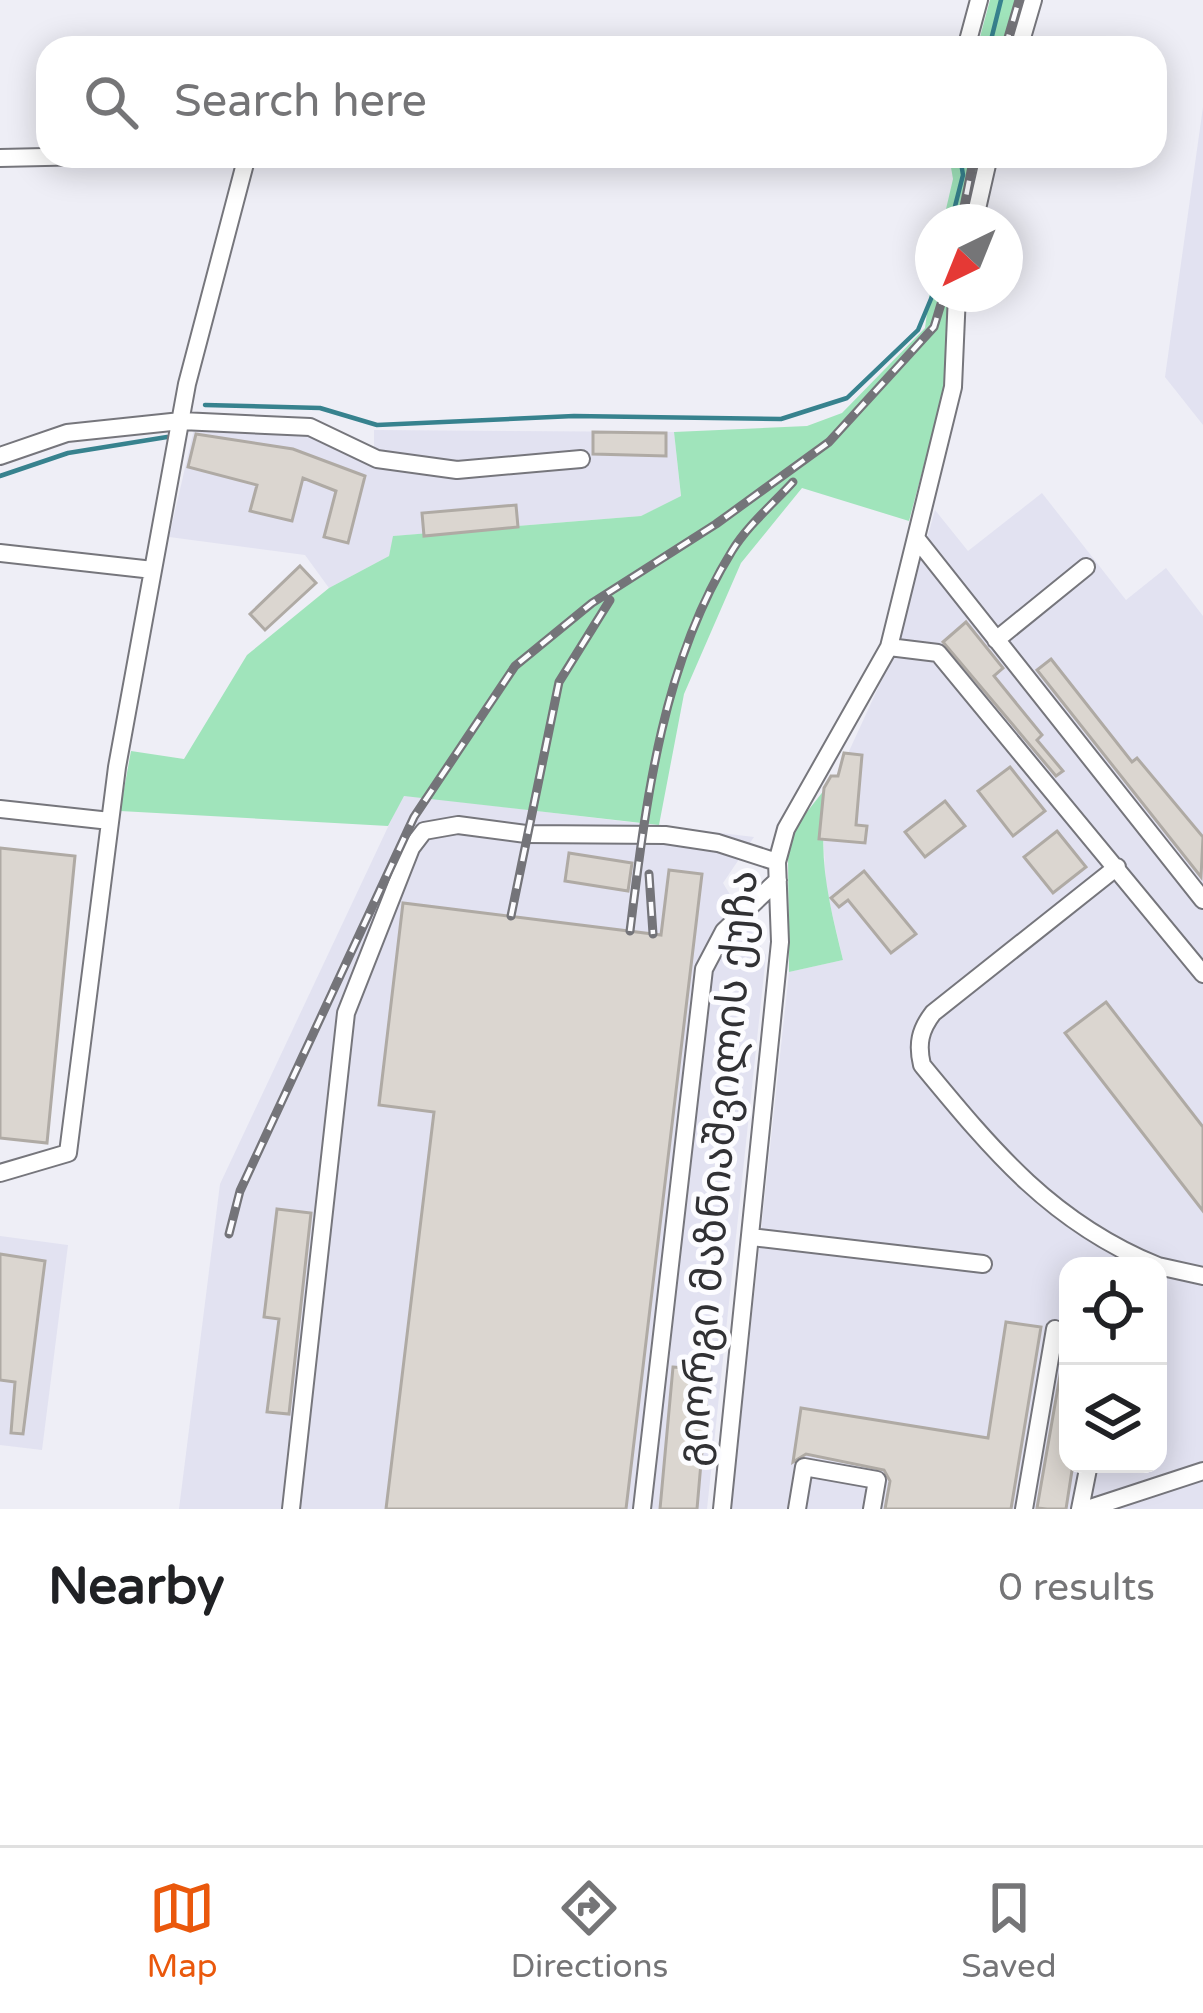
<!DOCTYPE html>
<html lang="en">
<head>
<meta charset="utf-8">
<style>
	body { margin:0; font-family:"Varela Round","Noto Sans Georgian",sans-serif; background:#f6f6f6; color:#202124 }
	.controls { position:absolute; right:36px; bottom:36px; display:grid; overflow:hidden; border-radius:24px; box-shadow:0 6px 30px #0003 }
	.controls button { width:108px; height:108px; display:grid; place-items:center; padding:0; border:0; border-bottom:3px solid #e0e0e0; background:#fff; color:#202124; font:60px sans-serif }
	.compass { position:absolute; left:915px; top:204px; width:108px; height:108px; border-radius:50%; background:#fff; box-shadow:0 6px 30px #0003; rotate:223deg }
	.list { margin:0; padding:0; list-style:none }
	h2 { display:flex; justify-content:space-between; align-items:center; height:156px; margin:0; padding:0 48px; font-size:51px }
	h2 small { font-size:39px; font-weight:400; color:#757577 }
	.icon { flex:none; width:66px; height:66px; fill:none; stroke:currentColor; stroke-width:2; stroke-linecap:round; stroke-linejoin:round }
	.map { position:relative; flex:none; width:1203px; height:1509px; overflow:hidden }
	.search { position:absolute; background:#fff; box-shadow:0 6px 30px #0003; left:36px; right:36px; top:36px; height:132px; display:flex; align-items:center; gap:30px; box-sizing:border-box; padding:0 42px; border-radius:36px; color:#757577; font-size:45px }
	.sheet { height:336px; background:#fff }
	nav { display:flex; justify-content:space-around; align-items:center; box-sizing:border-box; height:168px; border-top:3px solid #e0e0e0; background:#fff; font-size:33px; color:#757577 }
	nav a { display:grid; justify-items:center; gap:6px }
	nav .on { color:#ea580c }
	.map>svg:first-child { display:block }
</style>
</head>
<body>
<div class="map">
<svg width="1203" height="1509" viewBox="0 0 1203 1509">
	<rect width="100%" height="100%" fill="#eeeef6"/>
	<path fill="#e2e2f1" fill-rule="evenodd" d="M 1203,107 L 1203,425 L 1165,377 Z
		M 194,429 L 307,435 L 374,467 L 374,430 L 674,432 L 681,497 L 641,516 L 394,536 L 389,556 L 329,588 L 305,555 L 169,537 Z
		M 1042,493 L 1126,600 L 1166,568 L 1203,616 L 1203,1509 L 731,1509 L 789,972 L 843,960 L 826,888 L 822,810 L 895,651 L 935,510 L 968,551 ZM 1068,1266 L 1158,1266 L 1158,1464 L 1068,1464 Z
		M 403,795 L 754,837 L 723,883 L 766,955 L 707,1509 L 179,1509 L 220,1184 Z
		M 0,1236 L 68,1245 L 42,1450 L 0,1445 Z"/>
	<path fill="#a0e4bb" d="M 990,0 L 1027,0 L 1014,48 L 977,48 Z
		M 949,156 L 986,156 L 968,222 L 943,222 L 953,179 Z
		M 933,269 L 933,294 L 949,294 L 945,386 L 909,521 L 802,488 L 741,563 L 684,694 L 659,825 L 404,796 L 388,826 L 120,811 L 131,751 L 184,759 L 247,655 L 329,588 L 389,556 L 393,536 L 641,516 L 681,496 L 674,432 L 807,426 L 842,413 L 925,328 Z
		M 836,775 C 811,836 828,898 843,960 L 789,972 L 788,852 L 795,827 Z"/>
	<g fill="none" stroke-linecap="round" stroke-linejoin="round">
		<path stroke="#37828e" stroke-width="4.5" d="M 989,48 L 1001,0
			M 951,222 L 963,175 L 960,156
			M 205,405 L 320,408 L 377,425 L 574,416 L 781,419 L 847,398 L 918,330 L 933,294
			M 0,476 L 68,453 L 167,437"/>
	</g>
	<path fill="#dbd6d0" stroke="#afaaa4" stroke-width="3" d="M 593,432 L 666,433 L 666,456 L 593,454 Z
		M 196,434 L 293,449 L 365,476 L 348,543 L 324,537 L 336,491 L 303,478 L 292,521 L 250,511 L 257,485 L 188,467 Z
		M 516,505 L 518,527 L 424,536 L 422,513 Z
		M 300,566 L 316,583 L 265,630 L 250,614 Z
		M 966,622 L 1003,668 L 994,676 L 1042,735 L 1037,740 L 1063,771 L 1056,776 L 943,642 Z
		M 1051,659 L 1132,762 L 1137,758 L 1203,837 L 1201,877 L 1037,670 Z
		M 844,753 L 862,755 L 856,825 L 867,826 L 865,843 L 819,839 L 824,788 L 831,776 L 838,776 Z
		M 1010,767 L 1045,811 L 1013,836 L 978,791 Z
		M 945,801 L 965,826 L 925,857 L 905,832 Z
		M 1057,831 L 1086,867 L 1053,893 L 1024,857 Z
		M 0,848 L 75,856 L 47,1143 L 0,1138 Z
		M 569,853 L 632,863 L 628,891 L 565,881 Z
		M 669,870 L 702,874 L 626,1509 L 386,1509 L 434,1112 L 379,1105 L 403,903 L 661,935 Z
		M 864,871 L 916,934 L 891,953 L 848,900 L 839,907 L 831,898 Z
		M 1106,1002 L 1203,1127 L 1203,1211 L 1065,1033 Z
		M 277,1209 L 311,1213 L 289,1414 L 267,1412 L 279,1319 L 264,1317 Z
		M 0,1254 L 45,1261 L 23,1434 L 11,1433 L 15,1382 L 0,1380 Z
		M 1006,1322 L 1041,1327 L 1011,1509 L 885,1509 L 890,1481 L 884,1470 L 806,1454 L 793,1462 L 801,1408 L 988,1438 Z
		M 1066,1341 L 1068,1464 L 1073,1464 L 1066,1509 L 1047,1509 L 1037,1508 Z
		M 673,1367 L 709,1370 L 697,1509 L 660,1509 Z"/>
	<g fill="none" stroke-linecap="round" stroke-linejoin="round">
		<g stroke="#76767c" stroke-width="20">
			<path id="minor" d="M 966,48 L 979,0
				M 1019,48 L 1033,0
				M 668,156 L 918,156
				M 0,158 L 90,156
				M 974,222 L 989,156
				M 0,456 L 67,433 L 181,421 L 310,427 L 377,459 L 457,470 L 581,459
				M 916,538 L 1203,900
				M 0,553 L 153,570
				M 996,640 L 1086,567
				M 889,647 L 938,653 L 1203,974
				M 0,809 L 110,821
				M 1117,867 L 933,1013 C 920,1030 917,1044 922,1065 C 993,1151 1052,1223 1158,1266
				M 0,1173 L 68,1153 L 117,767 L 187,384 L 247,156
				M 751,1237 L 983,1264
				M 1158,1266 L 1203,1276
				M 291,1509 L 346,1013 L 411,848 L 424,831 L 458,825 L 526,834 L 665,835 L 718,843 L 777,862
				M 642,1509 L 704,969 L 724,931 L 778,880
				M 722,1509 L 780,942 L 777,862 L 786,829 L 889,647 L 953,387 L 957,294
				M 797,1509 L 804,1467 L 877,1480 L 872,1509
				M 1024,1509 L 1055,1329
				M 1080,1509 L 1089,1464
				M 1087,1509 L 1203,1471"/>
		</g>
		<use href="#minor" stroke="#fff" stroke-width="16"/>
		<g stroke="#747479" stroke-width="9">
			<path id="rail" d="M 1005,48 L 1019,0
				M 961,222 L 974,156
				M 649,874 L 653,934
				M 511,916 L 559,682 L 610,600
				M 630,931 C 646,801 662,664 732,551 C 747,526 773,504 793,482
				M 229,1234 L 240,1191 L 414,817 L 515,666 L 592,603 L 716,524 L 829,442 L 934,327 L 944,294"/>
		</g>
		<use href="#rail" stroke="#fcfcff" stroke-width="4.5" stroke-dasharray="14" stroke-linecap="butt"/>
	</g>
	<g text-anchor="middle" stroke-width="10" stroke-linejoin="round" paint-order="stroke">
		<g font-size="42" fill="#313134" stroke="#fcfcff">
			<text transform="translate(716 1168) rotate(-85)" y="15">გიორგი მაზნიაშვილის ქუჩა</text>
		</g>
	</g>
</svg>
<div class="controls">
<button><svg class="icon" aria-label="locate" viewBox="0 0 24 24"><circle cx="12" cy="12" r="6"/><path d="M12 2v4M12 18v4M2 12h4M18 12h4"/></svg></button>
<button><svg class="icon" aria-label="layers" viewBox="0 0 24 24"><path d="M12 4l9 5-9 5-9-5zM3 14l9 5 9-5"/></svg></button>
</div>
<svg class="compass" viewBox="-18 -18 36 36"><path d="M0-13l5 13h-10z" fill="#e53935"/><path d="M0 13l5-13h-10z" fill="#757577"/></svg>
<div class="search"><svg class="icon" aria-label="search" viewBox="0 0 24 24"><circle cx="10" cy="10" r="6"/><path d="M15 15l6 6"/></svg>Search here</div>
</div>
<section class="sheet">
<h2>Nearby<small>0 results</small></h2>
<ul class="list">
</ul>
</section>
<nav>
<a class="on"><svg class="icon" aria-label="map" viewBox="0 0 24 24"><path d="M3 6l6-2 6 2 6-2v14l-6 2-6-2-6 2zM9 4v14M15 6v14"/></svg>Map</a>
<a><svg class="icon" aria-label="directions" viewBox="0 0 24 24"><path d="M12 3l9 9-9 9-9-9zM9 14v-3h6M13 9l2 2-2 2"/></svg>Directions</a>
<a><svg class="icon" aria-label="saved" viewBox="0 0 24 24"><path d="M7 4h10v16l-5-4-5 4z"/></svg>Saved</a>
</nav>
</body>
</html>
